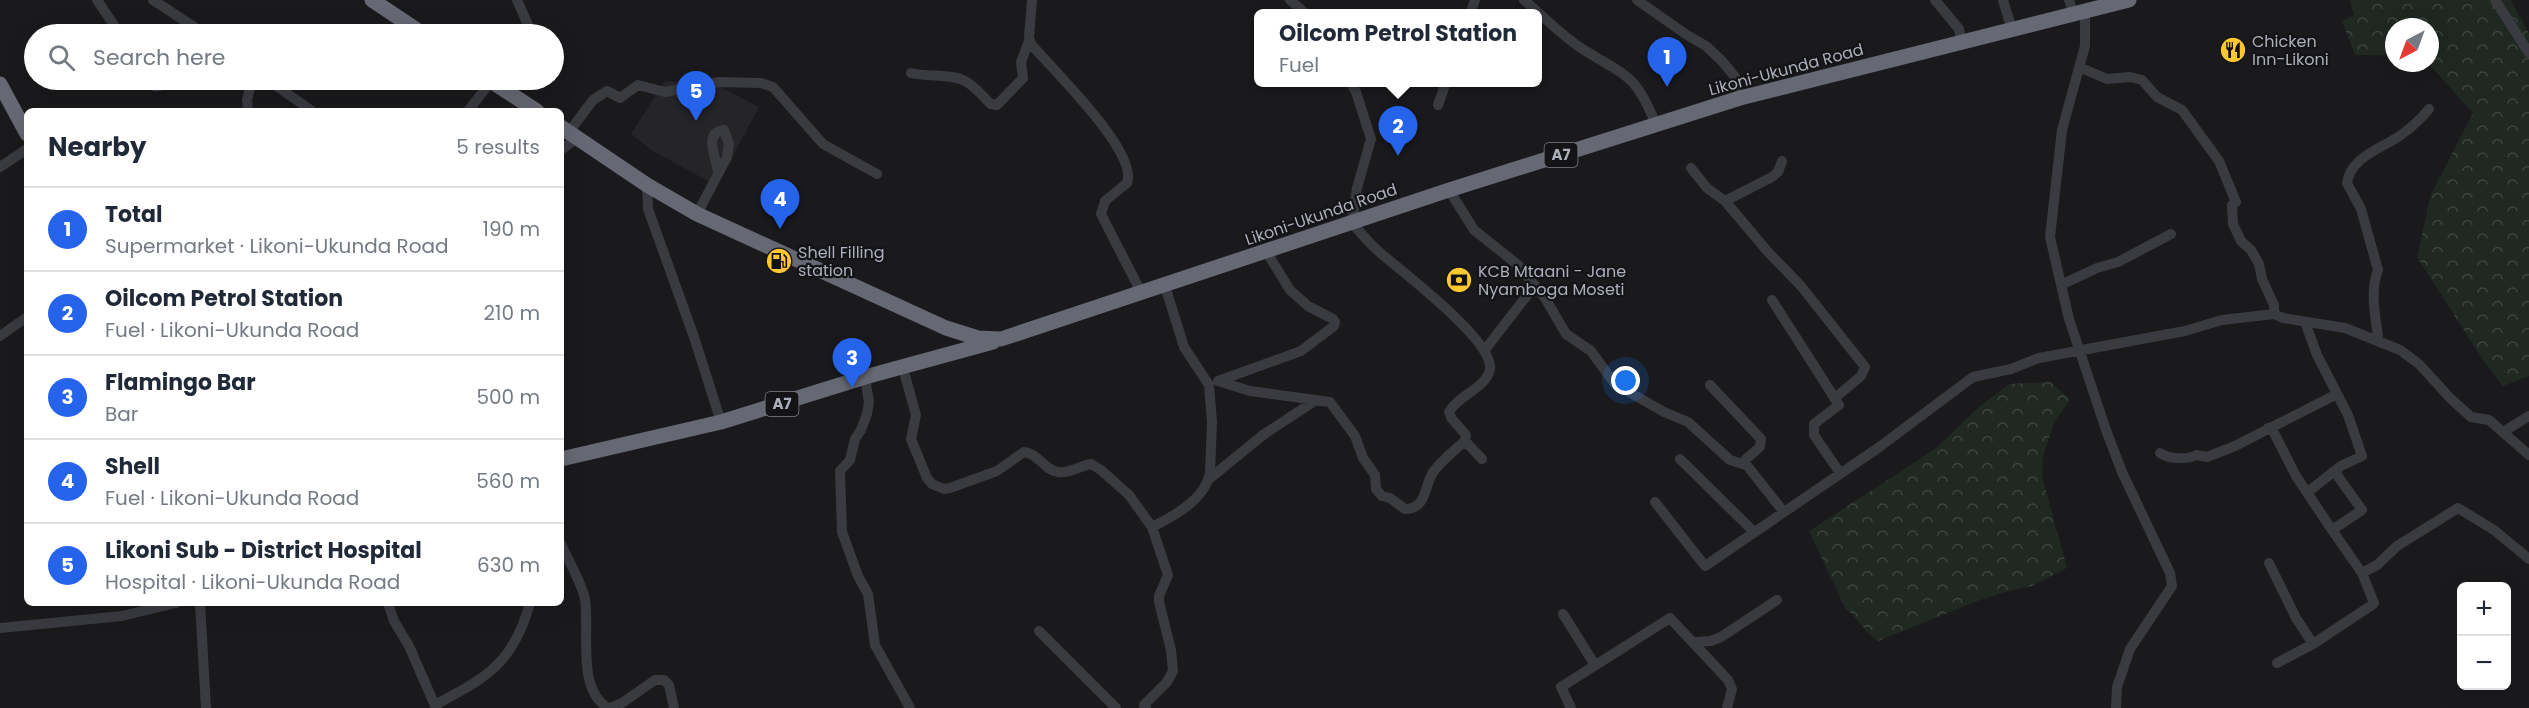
<!DOCTYPE html>
<html lang="en">
<head>
<meta charset="utf-8">
<style>
	body { margin:0; font-family:Poppins,sans-serif; background:#f6f6f7; color:#1f2937 }
	.controls { position:absolute; right:18px; bottom:18px; display:grid; overflow:hidden; border-radius:9px; box-shadow:0 6px 24px #0002 }
	.controls button { width:54px; height:54px; display:grid; place-items:center; padding:0; border:0; border-bottom:2px solid #e0e1e3; background:#fff; color:#1f2937; font:30px sans-serif }
	.compass { position:absolute; left:2385px; top:18px; width:54px; height:54px; border-radius:50%; background:#fff; box-shadow:0 6px 24px #0002; rotate:221deg }
	.you { position:absolute; left:1626px; top:381px; width:21px; height:21px; margin:-15px; border:4px solid #fff; border-radius:50%; background:#1a73e8; box-shadow:0 0 0 9px #1a73e833 }
	.badge { display:grid; place-items:center; width:39px; height:39px; border-radius:50%; background:#2563eb; color:#fff; font-size:20px; font-weight:700 }
	.pin { position:absolute; translate:-50% -50px; filter:drop-shadow(0 2px 3px #0008) }
	.pin::after { content:''; position:absolute; top:32px; width:21px; height:18px; background:inherit; clip-path:polygon(0 0,100% 0,50% 100%) }
	.popup { position:absolute; left:1254px; top:9px; width:288px; height:78px; box-sizing:border-box; display:grid; place-content:center; border-radius:9px; background:#fff; filter:drop-shadow(0 2px 4px #0005); font-size:20px; white-space:nowrap; color:#747a83 }
	.popup b { font-size:22px; color:#1f2937 }
	.popup::after { content:''; position:absolute; left:50%; top:100%; margin-left:-12px; border:12px solid transparent; border-top-color:#fff }
	.list { margin:0; padding:0; list-style:none }
	h2 { display:flex; justify-content:space-between; align-items:center; height:78px; margin:0; padding:0 24px; font-size:26px }
	h2 small { font-size:20px; font-weight:400; color:#747a83 }
	.list li { display:grid; grid-template-columns:39px 1fr auto; gap:18px; align-items:center; box-sizing:border-box; height:84px; padding:0 24px; border-top:2px solid #e0e1e3 }
	.list b { display:block; font-size:22px; white-space:nowrap }
	.list p { margin:0; font-size:20px; white-space:nowrap; color:#747a83 }
	.list em { font-size:20px; font-style:normal; color:#747a83 }
	.icon { flex:none; width:33px; height:33px; fill:none; stroke:currentColor; stroke-width:2; stroke-linecap:round; stroke-linejoin:round }
	.map { position:relative; flex:none; width:2529px; height:708px; overflow:hidden }
	.search { position:absolute; background:#fff; box-shadow:0 6px 24px #0002; left:24px; top:24px; width:540px; height:66px; display:flex; align-items:center; gap:15px; box-sizing:border-box; padding:0 21px; border-radius:33px; color:#747a83; font-size:22px }
	.panel { position:absolute; background:#fff; box-shadow:0 6px 24px #0002; left:24px; top:108px; width:540px; height:498px; border-radius:9px }
	.map>svg:first-child { display:block }
</style>
</head>
<body>
<div class="map">
<svg width="2529" height="708" viewBox="0 0 2529 708">
	<defs>
		<pattern id="forest-crowns" width="20" height="18" patternUnits="userSpaceOnUse" patternTransform="scale(1.5)"><rect width="20" height="18" fill="#1f2821"/><path d="M2 6a3 3 0 1 1 6 0M12 15a3 3 0 1 1 6 0" fill="none" stroke="#3d453f"/></pattern>
	</defs>
	<rect width="100%" height="100%" fill="#1a191c"/>
	<path fill="#252529" d="M 697,80 L 720,87 L 759,107 L 717,186 L 653,151 L 631,134 L 664,82 Z"/>
	<path fill="url(#forest-crowns)" d="M 2350,0 L 2511,0 L 2529,34 L 2529,376 L 2503,386 L 2481,357 L 2417,257 L 2431,194 L 2473,113 L 2428,63 L 2430,63 L 2430,27 L 2394,27 L 2394,55 L 2355,55 L 2342,21 L 2354,15 Z
		M 2051,382 L 2070,400 L 2054,423 L 2043,457 L 2042,476 L 2067,568 L 2032,586 L 2005,592 L 1980,600 L 1878,641 C 1864,632 1858,618 1845,608 L 1809,531 L 1935,449 L 1980,406 L 2009,384 Z"/>
	<g fill="none" stroke-linecap="round" stroke-linejoin="round">
		<path stroke="#3a3b41" stroke-width="10" d="M 97,0 L 120,34
			M 153,0 L 205,34
			M 517,0 L 528,25 L 526,34
			M 1032,0 L 1029,37 L 1031,44 C 1051,68 1139,152 1127,183 L 1105,201 L 1101,214 L 1142,294
			M 1290,0 L 1306,14
			M 1524,0 C 1543,16 1561,35 1581,48 C 1626,77 1635,72 1656,125
			M 1637,0 L 1687,35 L 1706,46 L 1722,61 L 1735,77 L 1740,98
			M 1935,0 L 1959,29 L 1962,43
			M 2003,0 L 2012,30
			M 2069,0 L 2074,15
			M 2495,0 L 2529,53
			M 2085,12 L 2085,46 L 2062,130 L 2050,237 L 2069,319 L 2106,430 L 2122,472 L 2170,573 L 2172,586 L 2130,649 L 2117,687 L 2116,708
			M 1470,14 L 1475,0
			M 2079,67 L 2107,79 L 2130,77 L 2142,80 L 2157,97 L 2182,110 L 2219,161 L 2236,202 L 2232,205 L 2233,224 L 2241,241 L 2251,250 L 2259,264 L 2262,279 L 2274,305 L 2274,314
			M 911,73 C 928,77 953,74 965,81 C 975,86 983,97 991,104 L 997,105 L 1023,78 L 1021,62 L 1029,41
			M 146,80 C 153,90 162,87 170,80
			M 268,80 L 312,111
			M 1350,82 L 1356,92 L 1371,139 L 1357,188 L 1352,223 C 1360,232 1368,242 1377,250 C 1399,270 1494,340 1490,369 C 1487,388 1457,396 1449,412 L 1452,419 L 1466,435 L 1465,441 L 1482,459
			M 1438,105 L 1446,82
			M 248,111 L 247,100 L 252,80
			M 468,111 L 492,80
			M 569,132 L 593,100 L 607,91 L 620,98 L 638,85 L 665,92 L 719,82 L 761,83 L 773,87 L 823,144 L 877,174
			M 561,150 L 577,138
			M 0,167 L 27,149
			M 1691,168 L 1707,188 L 1725,201 L 1768,252 L 1801,286 L 1865,367 L 1861,376 L 1835,398
			M 647,185 L 648,209 L 694,337 L 721,422
			M 1449,190 L 1474,230 L 1518,265 L 1545,298 L 1566,334 L 1591,351 L 1615,384 L 1664,412 L 1688,422 L 1730,460 L 1746,465
			M 1725,201 L 1772,177 L 1778,172 L 1782,161
			M 697,214 L 727,157 L 729,144 L 724,130 C 703,132 716,158 718,171
			M 2063,284 L 2097,268 L 2118,262 L 2171,234
			M 1772,300 L 1839,405 L 1814,424 L 1814,435 L 1840,473
			M 2305,322 L 2317,355 L 2348,415 L 2362,456 L 2341,466 L 2309,491
			M 0,336 L 27,317
			M 2377,339 L 2378,336 C 2375,315 2370,290 2378,270 L 2361,209 L 2347,183 C 2350,157 2383,148 2401,135 C 2412,127 2421,119 2429,109
			M 1484,351 L 1535,285
			M 903,368 L 916,415 L 911,439 L 927,478 L 932,484 L 944,489 L 950,488 L 997,471 L 1024,452 C 1038,453 1044,470 1058,472 C 1068,474 1080,466 1091,464 L 1101,470 L 1129,495 L 1152,527
			M 865,377 L 869,402 L 867,414 L 861,430 L 855,439 L 850,460 L 840,471 L 842,532 L 858,576 L 868,594 L 875,645 L 910,708
			M 1218,381 L 1250,391 L 1330,402 L 1355,436 L 1363,458 L 1375,475 L 1376,489 L 1382,496 L 1390,498 L 1405,509 C 1428,509 1424,483 1434,471 C 1442,460 1455,450 1465,441
			M 1218,381 L 1301,351 L 1334,326 L 1335,322 L 1333,319 L 1308,306 L 1290,290 L 1266,251
			M 1710,385 L 1761,439 L 1760,447 L 1746,459 L 1745,463 L 1783,511
			M 2268,428 L 2272,429 L 2296,476 L 2332,530
			M 2503,432 L 2529,416
			M 2160,453 C 2168,459 2187,460 2196,455 L 2207,457 L 2235,446 L 2337,394
			M 1680,459 L 1753,531
			M 2334,471 L 2362,510 L 2332,530 L 2362,573
			M 1209,479 L 1263,435 L 1316,400
			M 1655,502 L 1705,566 L 1878,448 L 1973,377 L 2011,369 L 2039,358 L 2185,331 L 2222,320 L 2274,314 L 2283,318 L 2345,328 L 2400,350 L 2419,364 L 2450,398 L 2471,417 L 2489,420 L 2529,455
			M 561,544 C 569,562 581,581 585,599 C 590,631 576,689 608,708
			M 2269,563 L 2296,618 L 2313,644
			M 200,603 L 206,708
			M 388,603 L 394,621 L 409,646 L 436,708
			M 1563,614 L 1595,665
			M 0,628 L 122,616 L 176,603
			M 1039,631 L 1116,708
			M 1695,642 L 1711,641 L 1721,637 L 1777,600
			M 2277,663 L 2313,644 L 2372,605 L 2374,603 L 2362,573 L 2377,565 L 2397,546 L 2458,508 L 2494,530 L 2529,559
			M 435,705 C 487,677 513,664 530,603
			M 610,708 L 622,703 L 655,680 L 664,680 L 669,685 L 674,708
			M 1146,708 L 1144,705 L 1167,682 L 1173,671 L 1171,650 L 1159,602 L 1159,596 L 1168,575 L 1152,527 C 1174,516 1206,499 1210,472 L 1212,422 L 1209,385 L 1184,347 L 1165,286
			M 1571,708 L 1561,687 L 1670,618 L 1728,680 L 1732,689 L 1727,708"/>
		<path stroke="#666873" stroke-width="15" d="M 372,0 L 423,34
			M 489,80 L 537,111
			M 0,84 L 27,134
			M 561,127 L 647,185 L 697,214 L 946,328 L 978,338 L 1001,339 L 1449,190 L 1740,98 L 2129,0
			M 561,459 L 721,422 L 865,377 L 993,342"/>
	</g>
	<defs>
		<g id="restaurant-disc" transform="scale(1.35)"><circle r="9.5" fill="#ffc82e" stroke="#141417"/><path d="M-5-6h1v4h1v-4h1v4h1v-4h1v5L-1.5 .5V6h-2V.5L-5-1ZM5-6V6H3V1.5H1.5Q1.5-4 5-6Z" fill="#111"/></g>
		<g id="fuel-disc" transform="scale(1.35)"><circle r="9.5" fill="#ffc82e" stroke="#141417"/><path d="M-5.5-6h7V0h2V4h1.3V-2.5L3-4.5l.8-.8L6-3V5H2.5V1h-1V6h-7ZM-4.2-4.7v3.2H.2V-4.7Z" fill="#111"/></g>
		<g id="bank-disc" transform="scale(1.35)"><circle r="9.5" fill="#ffc82e" stroke="#141417"/><path d="M-6-4H6V4H-6ZM0-2.3a2.3 2.3 0 1 0 0 4.6a2.3 2.3 0 1 0 0-4.6Z" fill="#111"/></g>
	</defs>
	<g fill-rule="evenodd">
		<use href="#restaurant-disc" x="2233" y="50"/>
		<use href="#fuel-disc" x="779" y="261"/>
		<use href="#bank-disc" x="1459" y="280"/>
	</g>
	<g text-anchor="middle" stroke-width="4.5" stroke-linejoin="round" paint-order="stroke">
		<g fill="#141417" stroke="#7e808a" stroke-width="1.5">
			<rect x="1544.5" y="143" width="33" height="24" rx="4.5"/>
			<rect x="765.5" y="392" width="33" height="24" rx="4.5"/>
		</g>
		<g font-size="15" font-weight="bold" fill="#abafbc">
			<text x="1561" y="160">A7</text>
			<text x="782" y="409">A7</text>
		</g>
		<g font-size="16" fill="#abafbc" stroke="#141417" text-anchor="start">
			<text x="2252" y="47">Chicken<tspan x="2252" dy="18">Inn-Likoni</tspan></text>
			<text x="798" y="258">Shell Filling<tspan x="798" dy="18">station</tspan></text>
			<text x="1478" y="277">KCB Mtaani - Jane<tspan x="1478" dy="18">Nyamboga Moseti</tspan></text>
		</g>
		<g font-size="16" fill="#abafbc" stroke="#141417">
			<text transform="translate(1786 69) rotate(-15)" y="6">Likoni-Ukunda Road</text>
			<text transform="translate(1321 214) rotate(-19)" y="6">Likoni-Ukunda Road</text>
		</g>
	</g>
</svg>
<div class="controls">
<button>+</button>
<button>−</button>
</div>
<svg class="compass" viewBox="-18 -18 36 36"><path d="M0-13l5 13h-10z" fill="#e53935"/><path d="M0 13l5-13h-10z" fill="#747a83"/></svg>
<div class="you"></div>
<div class="pin badge" style="left:1667px;top:87px">1</div>
<div class="pin badge" style="left:1398px;top:156px">2</div>
<div class="popup"><b>Oilcom Petrol Station</b>Fuel</div>
<div class="pin badge" style="left:852px;top:388px">3</div>
<div class="pin badge" style="left:780px;top:229px">4</div>
<div class="pin badge" style="left:696px;top:121px">5</div>
<div class="search"><svg class="icon" aria-label="search" viewBox="0 0 24 24"><circle cx="10" cy="10" r="6"/><path d="M15 15l6 6"/></svg>Search here</div>
<section class="panel">
<h2>Nearby<small>5 results</small></h2>
<ul class="list">
<li><span class="badge">1</span><div><b>Total</b><p>Supermarket · Likoni-Ukunda Road</p></div><em>190 m</em></li>
<li><span class="badge">2</span><div><b>Oilcom Petrol Station</b><p>Fuel · Likoni-Ukunda Road</p></div><em>210 m</em></li>
<li><span class="badge">3</span><div><b>Flamingo Bar</b><p>Bar</p></div><em>500 m</em></li>
<li><span class="badge">4</span><div><b>Shell</b><p>Fuel · Likoni-Ukunda Road</p></div><em>560 m</em></li>
<li><span class="badge">5</span><div><b>Likoni Sub - District Hospital</b><p>Hospital · Likoni-Ukunda Road</p></div><em>630 m</em></li>
</ul>
</section>
</div>
</body>
</html>
